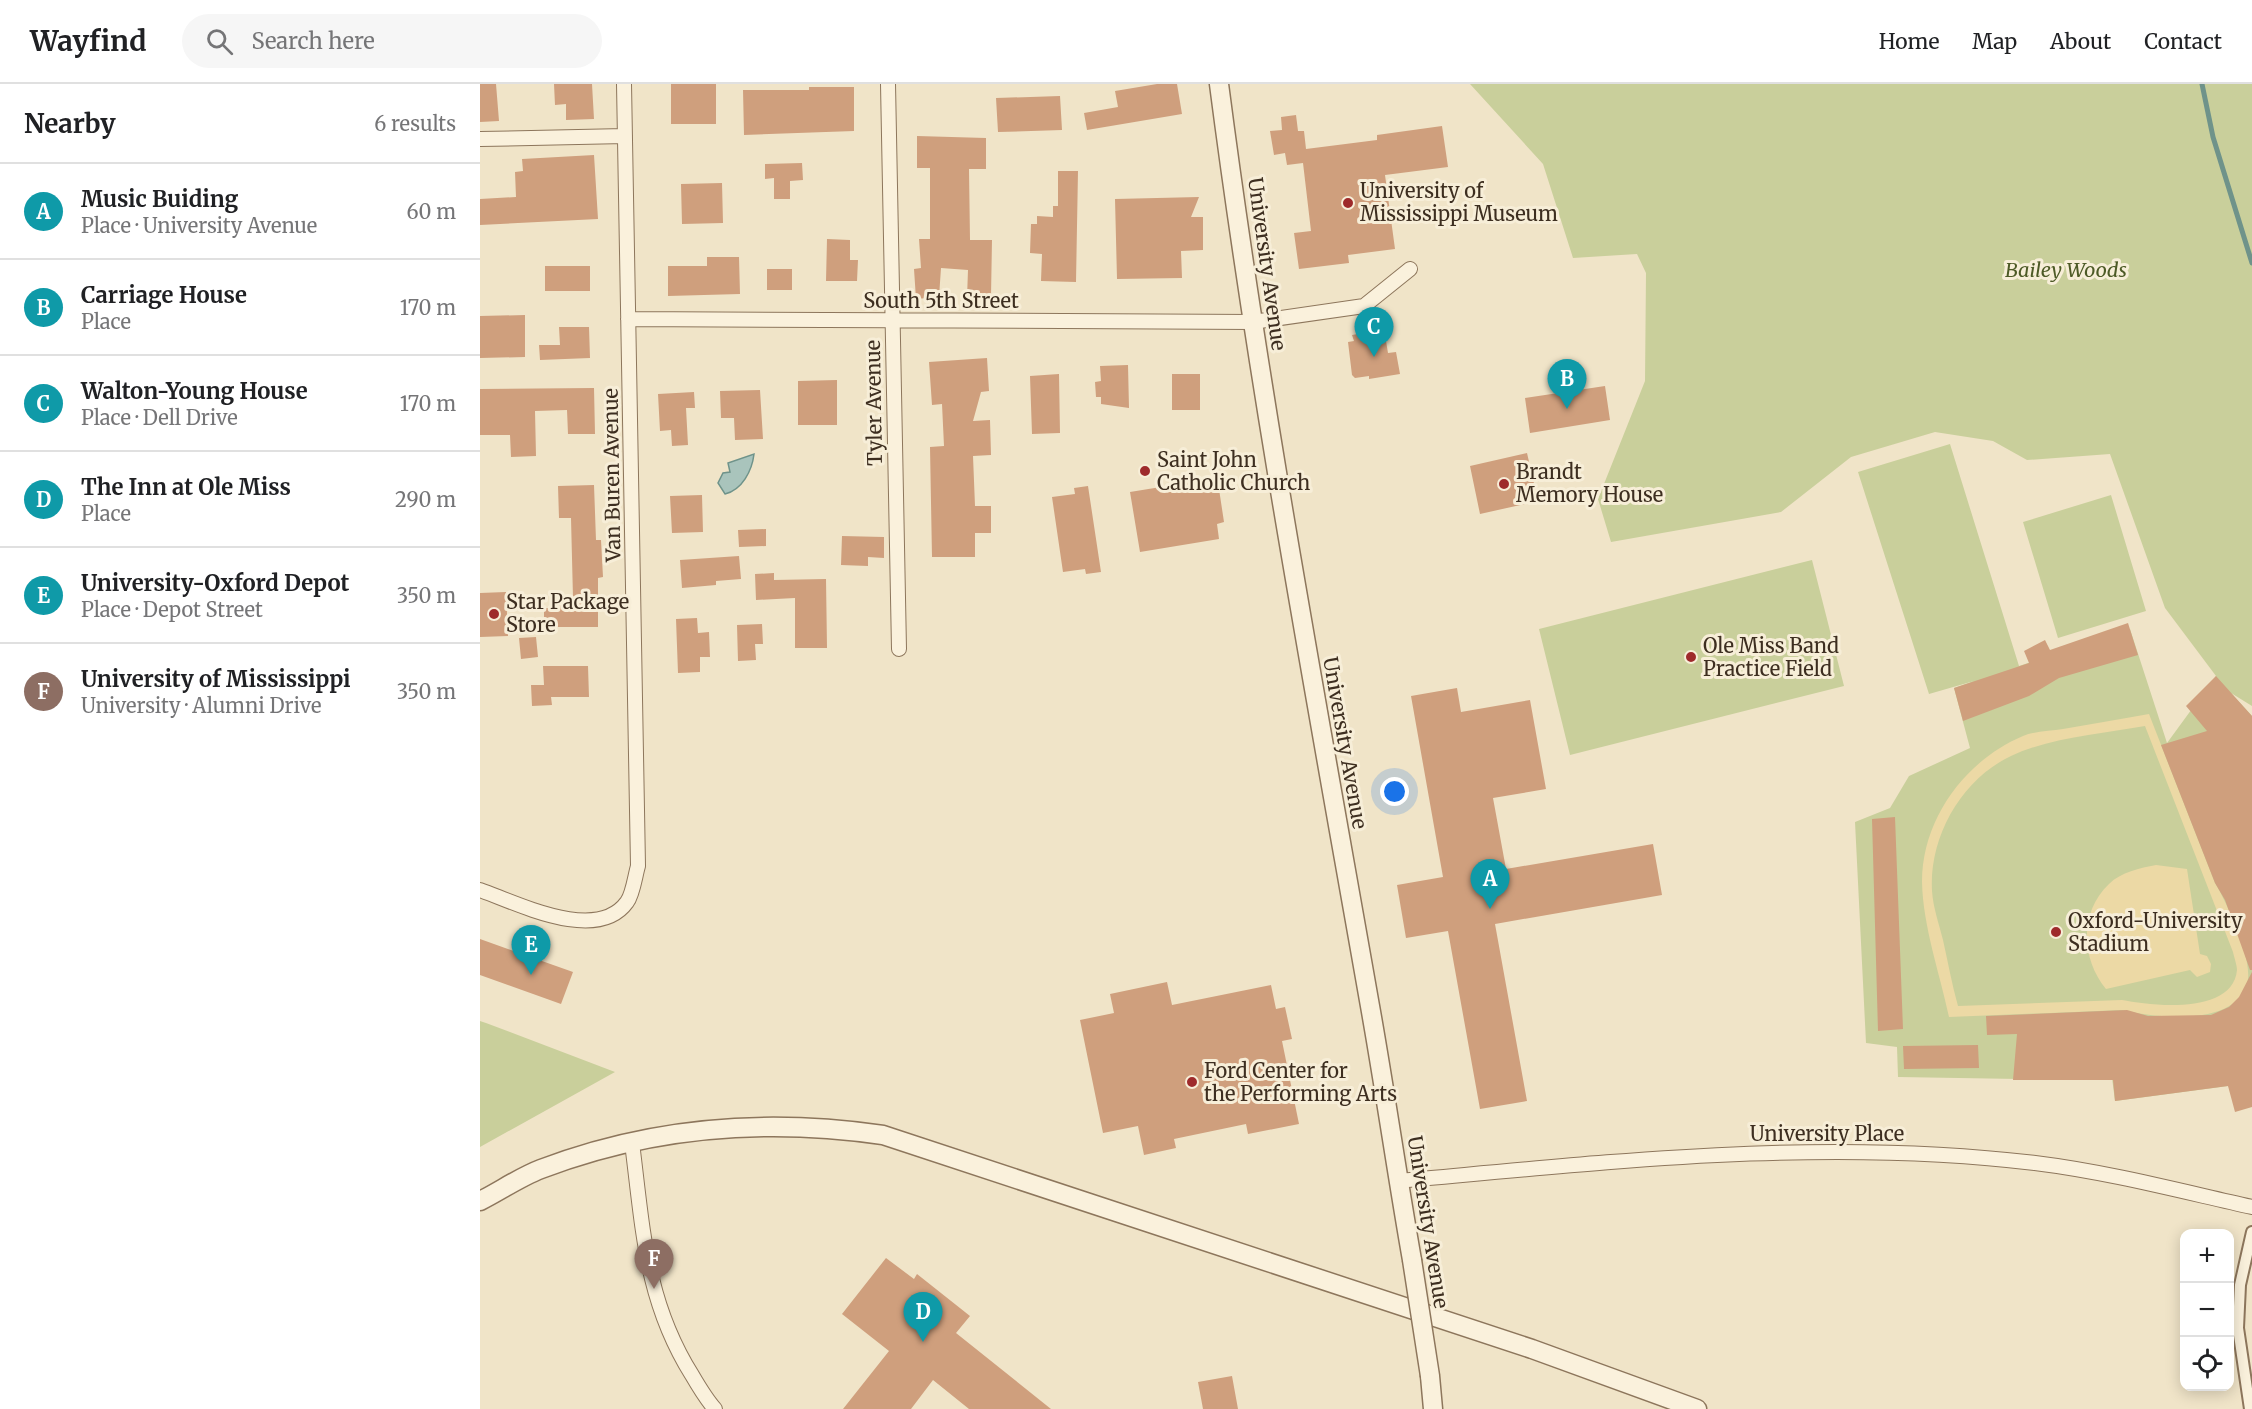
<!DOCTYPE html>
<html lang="en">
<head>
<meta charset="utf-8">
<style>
	body { margin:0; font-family:Merriweather,serif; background:#f6f6f6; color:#202124 }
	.controls { position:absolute; right:18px; bottom:18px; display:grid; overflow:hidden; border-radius:12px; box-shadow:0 3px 15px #0003 }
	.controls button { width:54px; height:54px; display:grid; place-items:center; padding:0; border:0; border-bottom:2px solid #e0e0e0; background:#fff; color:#202124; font:30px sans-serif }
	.you { position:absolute; left:915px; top:708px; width:21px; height:21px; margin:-15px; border:4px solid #fff; border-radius:50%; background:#1a73e8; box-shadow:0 0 0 9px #1a73e833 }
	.badge { display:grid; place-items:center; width:39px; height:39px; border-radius:50%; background:#d93025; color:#fff; font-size:20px; font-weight:700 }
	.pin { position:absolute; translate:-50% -50px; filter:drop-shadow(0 2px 3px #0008) }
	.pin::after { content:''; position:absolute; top:32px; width:21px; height:18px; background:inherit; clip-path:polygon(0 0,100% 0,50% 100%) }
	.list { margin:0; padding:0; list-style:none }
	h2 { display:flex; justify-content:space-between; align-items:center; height:78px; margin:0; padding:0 24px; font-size:26px }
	h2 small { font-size:20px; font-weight:400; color:#757577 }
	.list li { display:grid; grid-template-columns:39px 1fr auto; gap:18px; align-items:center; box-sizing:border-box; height:96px; padding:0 24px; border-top:2px solid #e0e0e0 }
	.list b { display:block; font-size:22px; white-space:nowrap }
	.list p { margin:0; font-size:20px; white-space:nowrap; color:#757577 }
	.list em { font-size:20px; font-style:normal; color:#757577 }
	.icon { flex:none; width:33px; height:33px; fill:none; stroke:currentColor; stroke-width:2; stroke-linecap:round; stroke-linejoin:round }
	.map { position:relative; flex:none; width:1772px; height:1325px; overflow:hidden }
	header { display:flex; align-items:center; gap:36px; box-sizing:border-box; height:84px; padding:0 30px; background:#fff; border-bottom:2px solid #e0e0e0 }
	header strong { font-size:28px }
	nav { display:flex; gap:33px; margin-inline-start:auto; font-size:21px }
	.search { width:420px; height:54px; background:#f6f6f6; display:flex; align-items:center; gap:15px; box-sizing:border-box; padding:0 21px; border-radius:33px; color:#757577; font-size:22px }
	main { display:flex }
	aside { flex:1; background:#fff }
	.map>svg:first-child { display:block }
</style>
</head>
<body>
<header>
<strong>Wayfind</strong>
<div class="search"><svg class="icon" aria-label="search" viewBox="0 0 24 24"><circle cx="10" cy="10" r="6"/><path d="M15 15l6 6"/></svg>Search here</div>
<nav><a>Home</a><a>Map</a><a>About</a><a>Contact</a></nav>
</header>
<main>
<aside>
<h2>Nearby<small>6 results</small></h2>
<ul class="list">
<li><span class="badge" style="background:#0f9aa8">A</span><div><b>Music Buiding</b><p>Place · University Avenue</p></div><em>60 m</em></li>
<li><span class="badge" style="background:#0f9aa8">B</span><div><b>Carriage House</b><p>Place</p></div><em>170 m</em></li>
<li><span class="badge" style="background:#0f9aa8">C</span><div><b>Walton-Young House</b><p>Place · Dell Drive</p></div><em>170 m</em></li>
<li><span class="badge" style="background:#0f9aa8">D</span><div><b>The Inn at Ole Miss</b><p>Place</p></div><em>290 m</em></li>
<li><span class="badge" style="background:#0f9aa8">E</span><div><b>University-Oxford Depot</b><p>Place · Depot Street</p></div><em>350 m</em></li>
<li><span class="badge" style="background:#8d6e63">F</span><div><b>University of Mississippi</b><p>University · Alumni Drive</p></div><em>350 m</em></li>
</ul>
</aside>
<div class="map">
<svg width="1772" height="1325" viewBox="0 0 1772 1325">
	<rect width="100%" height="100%" fill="#f0e4c8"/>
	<path fill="#c9cf9b" d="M 990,0 L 1772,0 L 1772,622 L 1751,609 L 1772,632 L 1772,1022 L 1748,1002 L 1635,1017 L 1631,986 L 1609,996 L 1418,993 L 1417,963 L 1386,959 L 1375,738 L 1410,724 L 1429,692 L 1490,664 L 1474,604 L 1494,597 L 1449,610 L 1378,388 L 1470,360 L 1539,582 L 1650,545 L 1687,659 L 1736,592 L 1685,524 L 1630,370 L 1547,376 L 1513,357 L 1455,348 L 1371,373 L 1301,428 L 1131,458 L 1118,415 L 1165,297 L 1166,189 L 1157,170 L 1093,174 L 1063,80 Z
		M 1631,411 L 1666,527 L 1578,554 L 1543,438 Z
		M 1332,476 L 1364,602 L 1090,671 L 1059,545 Z
		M 0,937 L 6,939 L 135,988 L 0,1063 Z"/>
	<path fill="#ecd9a5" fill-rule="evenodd" d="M 1669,630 L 1735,799 C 1747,819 1771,871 1768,895 C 1761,944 1675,934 1642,926 L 1469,933 C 1460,890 1443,843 1442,798 C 1442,734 1486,676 1543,652 C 1555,647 1571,647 1583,645 C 1612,640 1641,635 1669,630 ZM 1665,642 L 1753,868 C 1754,873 1757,881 1757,886 C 1753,931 1672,922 1642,916 L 1478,922 C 1472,901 1468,878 1463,856 C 1459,840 1453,823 1452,807 C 1449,752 1482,695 1531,672 C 1572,653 1621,650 1665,642 Z
		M 1676,781 L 1707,785 L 1720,870 L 1727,872 L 1731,880 L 1730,888 L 1717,893 L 1710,886 L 1626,905 C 1601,875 1599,828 1629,800 C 1641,788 1660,784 1676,781 Z"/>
	<path fill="#a9c4bc" stroke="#6f938a" stroke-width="1.5" d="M 274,370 C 272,387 262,406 245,410 L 238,399 L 243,389 L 250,388 L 248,379 Z"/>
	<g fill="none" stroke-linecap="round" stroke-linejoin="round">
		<path stroke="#6f938a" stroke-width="5" d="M 1722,0 L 1733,53 L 1772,179"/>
	</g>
	<path fill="#cf9f7d" d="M 0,0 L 16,0 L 19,37 L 0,38 Z
		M 74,0 L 112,0 L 114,35 L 86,36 L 86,20 L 75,21 Z
		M 191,0 L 236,0 L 236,40 L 191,40 Z
		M 677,0 L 697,0 L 702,30 L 607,46 L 604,29 L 638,23 L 635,7 Z
		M 329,3 L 374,3 L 374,47 L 264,51 L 263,6 L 329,6 Z
		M 580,12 L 582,46 L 518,48 L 516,14 Z
		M 816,31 L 818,47 L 824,47 L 826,65 L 897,56 L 897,51 L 962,42 L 968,83 L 905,91 L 915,165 L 868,171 L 869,179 L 819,185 L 814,149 L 831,147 L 823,79 L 807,81 L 805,69 L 794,71 L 790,47 L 802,46 L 801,33 Z
		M 437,52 L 506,54 L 506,85 L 489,85 L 490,156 L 512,156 L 511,212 L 487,214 L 488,186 L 461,184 L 459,213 L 436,215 L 434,185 L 441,184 L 439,155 L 450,155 L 450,84 L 437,84 Z
		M 114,71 L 118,135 L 0,141 L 0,115 L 36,113 L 35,88 L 43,87 L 42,75 Z
		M 322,79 L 323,96 L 310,97 L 310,115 L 294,115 L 294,94 L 285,95 L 285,80 Z
		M 578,87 L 598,87 L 596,198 L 561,197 L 562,170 L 550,169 L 551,140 L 557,140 L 557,132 L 573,133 L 573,122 L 578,122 Z
		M 242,99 L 243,139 L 202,140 L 201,100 Z
		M 719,113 L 711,133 L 723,133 L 723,166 L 701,167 L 702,194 L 637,195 L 635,115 Z
		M 347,155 L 370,156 L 370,176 L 378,176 L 377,197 L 346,197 Z
		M 227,173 L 259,173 L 260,210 L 188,212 L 188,182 L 227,182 Z
		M 65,182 L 110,182 L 110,207 L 65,207 Z
		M 287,185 L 312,185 L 312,206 L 287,206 Z
		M 45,231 L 45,273 L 0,274 L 0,232 Z
		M 79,243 L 109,243 L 110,274 L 60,276 L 59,261 L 80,261 Z
		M 883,249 L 891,250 L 892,253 L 905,251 L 908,269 L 916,268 L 920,290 L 889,295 L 889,292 L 875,294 L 872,291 L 868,258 L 874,257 L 872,251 Z
		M 507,274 L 509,307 L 501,308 L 493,337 L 510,336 L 511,371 L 493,372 L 495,422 L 511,422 L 511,449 L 495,449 L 495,473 L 452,473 L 450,363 L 464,362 L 462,320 L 452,321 L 449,278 Z
		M 648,281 L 649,324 L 621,320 L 621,313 L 616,313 L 615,298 L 621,297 L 620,282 Z
		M 579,290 L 580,349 L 552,350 L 550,292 Z
		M 692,290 L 720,290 L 720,326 L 692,326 Z
		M 357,296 L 357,341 L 318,341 L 318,297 Z
		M 1125,302 L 1130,336 L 1050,349 L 1045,314 Z
		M 114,304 L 115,350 L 88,350 L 87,326 L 55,327 L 56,372 L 31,373 L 30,351 L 0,351 L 0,305 Z
		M 280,306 L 283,355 L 255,356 L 254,334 L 241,334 L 240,307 Z
		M 214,308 L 215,324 L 206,324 L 208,361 L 192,362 L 191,346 L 180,347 L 178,310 Z
		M 1047,369 L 1058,417 L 1000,430 L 990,382 Z
		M 730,395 L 732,407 L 739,405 L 744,438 L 737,440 L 739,455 L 660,468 L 650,408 Z
		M 114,401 L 116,456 L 121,456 L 123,493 L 118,494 L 118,543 L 64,543 L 64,524 L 74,524 L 74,514 L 93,514 L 91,434 L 79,434 L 78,402 Z
		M 608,402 L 621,488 L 606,490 L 605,485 L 583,488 L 572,413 L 595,410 L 594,404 Z
		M 222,411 L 223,448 L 192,449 L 190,412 Z
		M 286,445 L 286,462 L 259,463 L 258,446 Z
		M 362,452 L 404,453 L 404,474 L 388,473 L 388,482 L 361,481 Z
		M 259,472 L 261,495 L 236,497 L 236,501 L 202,504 L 200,476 Z
		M 294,489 L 294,496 L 346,495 L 347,564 L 315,564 L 315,514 L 276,516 L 275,490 Z
		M 26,508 L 28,552 L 0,553 L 0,509 Z
		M 217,534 L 218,549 L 229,548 L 230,573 L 220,573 L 220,588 L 198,589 L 196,535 Z
		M 1648,539 L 1658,571 L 1579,594 L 1549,612 L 1483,637 L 1474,604 L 1549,579 L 1544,567 L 1565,556 L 1570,566 Z
		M 282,540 L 283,560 L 275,560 L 276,576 L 258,577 L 257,541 Z
		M 56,553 L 58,573 L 41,575 L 39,554 Z
		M 63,582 L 108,582 L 109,613 L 71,613 L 72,621 L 52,622 L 51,601 L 64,601 Z
		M 1736,592 L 1772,632 L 1772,886 L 1770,886 L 1745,816 L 1735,799 L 1681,661 L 1727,647 L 1706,622 Z
		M 977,604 L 981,628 L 1050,616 L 1066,705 L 1013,714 L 1026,785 L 1173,760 L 1182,811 L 1015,840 L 1047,1017 L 1000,1025 L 968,847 L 926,854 L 917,801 L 963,793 L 931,612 Z
		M 1415,733 L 1423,945 L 1398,947 L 1392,735 Z
		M 0,855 L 93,888 L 81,920 L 0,891 Z
		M 1772,888 L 1772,1023 L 1755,1028 L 1748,1002 L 1635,1017 L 1633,996 L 1533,996 L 1537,950 L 1507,951 L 1506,932 L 1647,926 L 1668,932 L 1731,931 L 1749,923 L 1759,913 Z
		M 687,898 L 692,921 L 791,901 L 796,925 L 805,923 L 812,955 L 802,957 L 819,1040 L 768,1050 L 766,1040 L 694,1055 L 696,1064 L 664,1071 L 658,1042 L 623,1049 L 600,936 L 634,929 L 630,910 Z
		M 1498,961 L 1499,984 L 1424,985 L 1423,962 Z
		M 406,1174 L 434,1195 L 437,1190 L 490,1232 L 476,1249 L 571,1325 L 489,1325 L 453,1296 L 431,1325 L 363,1325 L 409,1267 L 362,1230 Z
		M 752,1292 L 758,1325 L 723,1325 L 718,1298 Z"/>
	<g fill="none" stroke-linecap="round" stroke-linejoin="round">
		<g stroke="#8d765c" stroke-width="14">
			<path id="pedestrian" d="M 1770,1325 L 1758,1244 L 1760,1201 L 1772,1148"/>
		</g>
		<g stroke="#8d765c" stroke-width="16">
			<path id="minor" d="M 408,0 L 419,565
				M 0,55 L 145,52
				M 148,235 L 773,238 L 884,222 L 930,185
				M 0,806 C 37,819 117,860 147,818 C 153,810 155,792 158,782 L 144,0
				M 152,1059 C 163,1144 165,1216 212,1291 C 219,1303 226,1315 235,1325
				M 918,1097 C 1130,1078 1342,1053 1555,1079 C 1628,1088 1700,1107 1772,1123"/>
		</g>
		<g stroke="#8d765c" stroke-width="21">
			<path id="tertiary" d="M 739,0 C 779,309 836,615 890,922 C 905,1006 917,1091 932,1176
				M 0,1117 C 20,1107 40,1093 61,1085 C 171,1043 286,1034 403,1051 L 1052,1265 L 1217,1325
				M 950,1292 L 953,1325"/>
		</g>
		<use href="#pedestrian" stroke="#faf1dc" stroke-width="10"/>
		<use href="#minor" stroke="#faf1dc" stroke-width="14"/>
		<use href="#tertiary" stroke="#faf1dc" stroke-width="18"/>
		<g stroke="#8d765c" stroke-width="21" stroke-linecap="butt">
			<path id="tertiary-bridge" d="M 932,1176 L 950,1292"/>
		</g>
		<use href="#tertiary-bridge" stroke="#faf1dc" stroke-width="18"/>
	</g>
	<g fill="#9e2a2b" stroke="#f7eed8" stroke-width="2">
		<circle cx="868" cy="119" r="6"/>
		<circle cx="665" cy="387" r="6"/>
		<circle cx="1024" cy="400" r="6"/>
		<circle cx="14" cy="530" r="6"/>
		<circle cx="1211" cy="573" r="6"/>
		<circle cx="1576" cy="848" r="6"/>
		<circle cx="712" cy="998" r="6"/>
	</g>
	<g text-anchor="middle" stroke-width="6" stroke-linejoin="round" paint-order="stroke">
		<g font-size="20" fill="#3d2e20" stroke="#f7eed8" text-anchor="start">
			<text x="880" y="114">University of<tspan x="880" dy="23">Mississippi Museum</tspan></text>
			<text x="677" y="383">Saint John<tspan x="677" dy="23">Catholic Church</tspan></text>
			<text x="1036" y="395">Brandt<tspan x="1036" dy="23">Memory House</tspan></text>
			<text x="26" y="525">Star Package<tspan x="26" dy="23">Store</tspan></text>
			<text x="1223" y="569">Ole Miss Band<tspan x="1223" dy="23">Practice Field</tspan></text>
			<text x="1588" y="844">Oxford-University<tspan x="1588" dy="23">Stadium</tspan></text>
			<text x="724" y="994">Ford Center for<tspan x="724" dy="23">the Performing Arts</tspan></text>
		</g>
		<g font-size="20" fill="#3d2e20" stroke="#f7eed8">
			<text transform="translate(787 180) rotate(82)" y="7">University Avenue</text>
			<text x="461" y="224">South 5th Street</text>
			<text transform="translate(394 319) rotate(-91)" y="7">Tyler Avenue</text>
			<text transform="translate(132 391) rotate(-91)" y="7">Van Buren Avenue</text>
			<text transform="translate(865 659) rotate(80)" y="7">University Avenue</text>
			<text x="1347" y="1057">University Place</text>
			<text transform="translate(948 1138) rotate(81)" y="7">University Avenue</text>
		</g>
		<g font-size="20" font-style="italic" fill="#4d5a26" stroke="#f7eed8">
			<text x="1586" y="193">Bailey Woods</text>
		</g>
	</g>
</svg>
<div class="controls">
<button>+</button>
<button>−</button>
<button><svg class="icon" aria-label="locate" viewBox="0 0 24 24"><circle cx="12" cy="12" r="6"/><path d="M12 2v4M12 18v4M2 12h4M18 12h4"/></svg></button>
</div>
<div class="you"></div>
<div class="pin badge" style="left:1010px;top:825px;background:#0f9aa8">A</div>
<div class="pin badge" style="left:1087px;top:325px;background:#0f9aa8">B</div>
<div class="pin badge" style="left:894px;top:273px;background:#0f9aa8">C</div>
<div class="pin badge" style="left:443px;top:1258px;background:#0f9aa8">D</div>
<div class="pin badge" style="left:51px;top:891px;background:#0f9aa8">E</div>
<div class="pin badge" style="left:174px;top:1205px;background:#8d6e63">F</div>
</div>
</main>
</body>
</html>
